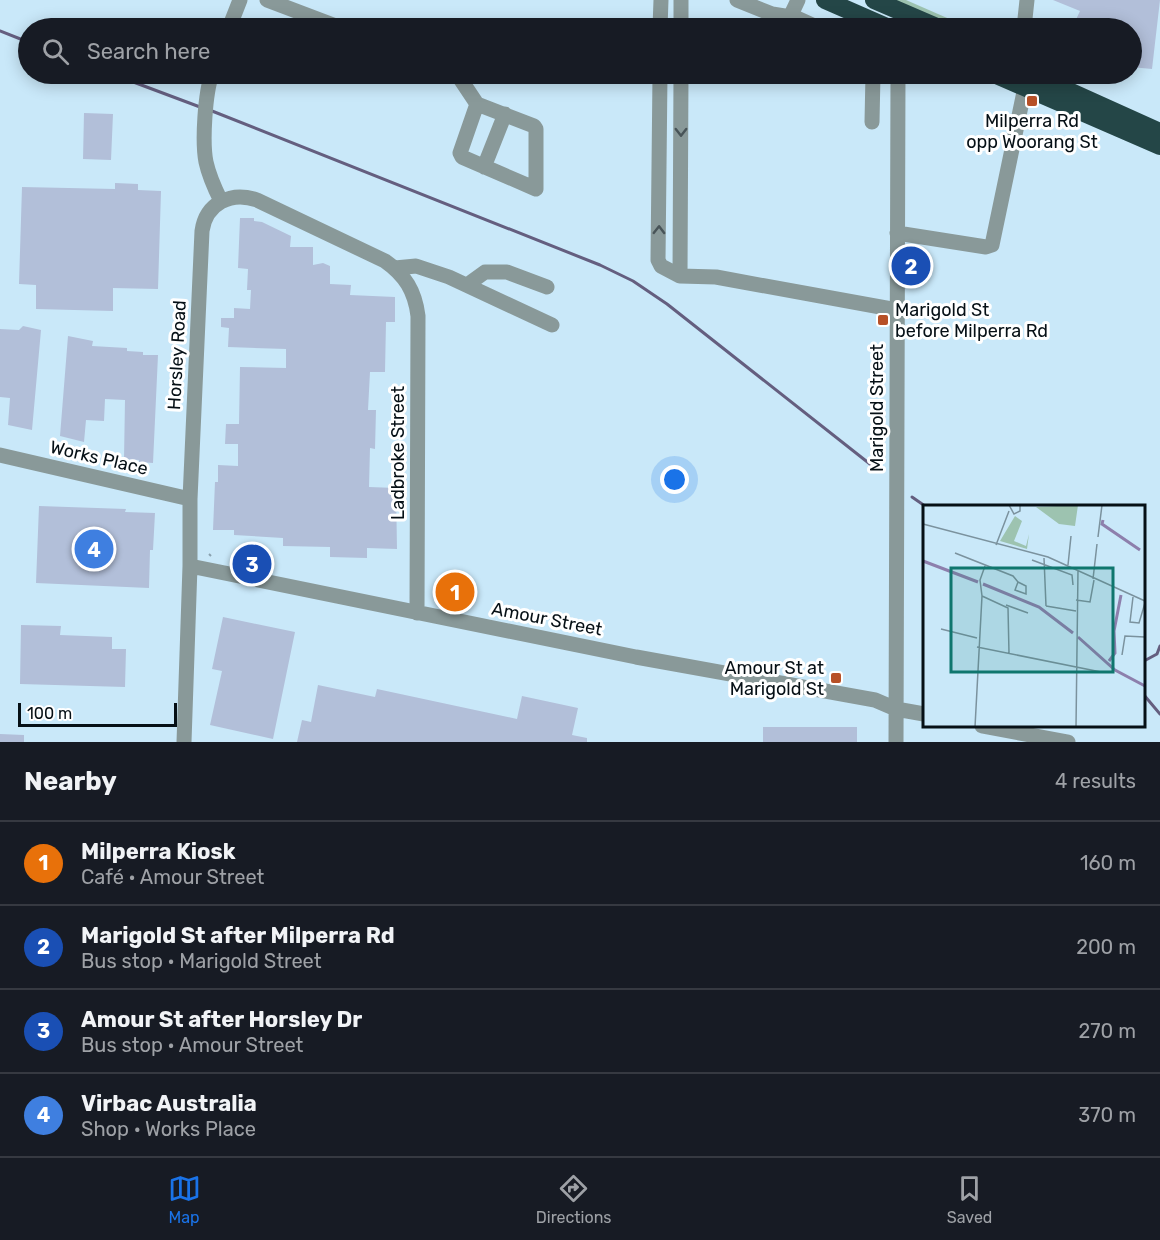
<!DOCTYPE html>
<html lang="en">
<head>
<meta charset="utf-8">
<style>
	body { margin:0; font-family:Rubik,sans-serif; background:#20242c; color:#f1f3f6 }
	.scale { position:absolute; left:18px; bottom:15px; width:159px; box-sizing:border-box; padding-left:6px; border:3px solid #061016; border-top:0; font-size:16px; line-height:21px; white-space:nowrap; color:#061016; -webkit-text-stroke:4px #fff; paint-order:stroke }
	.you { position:absolute; left:675px; top:480px; width:21px; height:21px; margin:-15px; border:4px solid #fff; border-radius:50%; background:#1a73e8; box-shadow:0 0 0 9px #1a73e833 }
	.badge { display:grid; place-items:center; width:39px; height:39px; border-radius:50%; background:#1a73e8; color:#fff; font-size:20px; font-weight:700 }
	.pin { position:absolute; translate:-50% -50%; border:3px solid #fff; box-shadow:0 2px 6px #0006 }
	.list { margin:0; padding:0; list-style:none }
	h2 { display:flex; justify-content:space-between; align-items:center; height:78px; margin:0; padding:0 24px; font-size:26px }
	h2 small { font-size:20px; font-weight:400; color:#9ea1a6 }
	.list li { display:grid; grid-template-columns:39px 1fr auto; gap:18px; align-items:center; box-sizing:border-box; height:84px; padding:0 24px; border-top:2px solid #363941 }
	.list b { display:block; font-size:22px; white-space:nowrap }
	.list p { margin:0; font-size:20px; white-space:nowrap; color:#9ea1a6 }
	.list em { font-size:20px; font-style:normal; color:#9ea1a6 }
	.icon { flex:none; width:33px; height:33px; fill:none; stroke:currentColor; stroke-width:2; stroke-linecap:round; stroke-linejoin:round }
	.map { position:relative; flex:none; width:1160px; height:742px; overflow:hidden }
	.search { position:absolute; background:#171b24; box-shadow:0 3px 15px #0003; left:18px; right:18px; top:18px; height:66px; display:flex; align-items:center; gap:15px; box-sizing:border-box; padding:0 21px; border-radius:33px; color:#9ea1a6; font-size:22px }
	.sheet { height:414px; background:#171b24 }
	nav { display:flex; justify-content:space-around; align-items:center; box-sizing:border-box; height:84px; border-top:2px solid #363941; background:#171b24; font-size:16px; color:#9ea1a6 }
	nav a { display:grid; justify-items:center; gap:3px }
	nav .on { color:#1a73e8 }
	.map>svg:first-child { display:block }
</style>
</head>
<body>
<div class="map">
<svg width="1160" height="742" viewBox="0 0 1160 742">
	<rect width="100%" height="100%" fill="#c9e8f9"/>
	<path fill="#9dc3b0" d="M 889,0 L 906,0 L 970,28 L 954,28 Z"/>
	<g fill="none" stroke-linecap="round" stroke-linejoin="round">
		<path stroke="#645e7f" stroke-width="3" d="M 0,31 L 28,42
			M 112,74 L 200,107
			M 212,111 L 600,265 L 633,281 L 667,304 L 875,468
			M 912,497 L 925,506
			M 1144,661 L 1157,654 L 1160,646
			M 1144,695 L 1160,714"/>
	</g>
	<path fill="#b2bfd9" d="M 1053,0 L 1160,0 L 1152,69 L 1131,67 L 1131,28 L 1078,28 L 1074,24 L 1080,11 Z
		M 84,113 L 113,114 L 111,160 L 83,159 Z
		M 115,183 L 138,184 L 138,190 L 161,191 L 158,289 L 113,288 L 113,311 L 36,309 L 36,285 L 19,284 L 22,187 L 115,189 Z
		M 240,218 L 254,218 L 254,221 L 262,222 L 291,236 L 290,247 L 313,247 L 313,265 L 323,263 L 330,266 L 330,284 L 351,285 L 350,295 L 395,297 L 395,322 L 386,322 L 385,372 L 370,372 L 368,410 L 376,410 L 375,449 L 370,448 L 369,487 L 396,488 L 397,549 L 367,548 L 367,558 L 330,557 L 330,547 L 283,546 L 283,538 L 234,535 L 234,530 L 213,530 L 215,482 L 218,482 L 218,465 L 238,466 L 238,444 L 225,444 L 226,424 L 239,424 L 240,367 L 286,368 L 286,349 L 228,347 L 229,328 L 221,327 L 221,318 L 234,318 L 234,308 L 250,309 L 251,290 L 247,290 L 248,269 L 238,268 Z
		M 23,326 L 41,330 L 32,430 L 8,425 L 10,398 L 0,397 L 0,329 L 19,330 Z
		M 68,336 L 93,341 L 92,346 L 127,348 L 127,351 L 143,352 L 143,355 L 158,355 L 153,463 L 139,462 L 139,460 L 124,459 L 125,400 L 105,399 L 104,421 L 86,420 L 84,442 L 60,436 Z
		M 39,506 L 126,509 L 125,512 L 155,513 L 153,550 L 150,550 L 149,588 L 36,583 Z
		M 223,617 L 295,632 L 273,739 L 210,725 L 222,671 L 212,669 Z
		M 21,625 L 61,626 L 60,635 L 112,637 L 112,649 L 126,649 L 125,687 L 20,684 Z
		M 318,685 L 375,697 L 377,689 L 517,719 L 522,696 L 578,708 L 572,735 L 587,738 L 587,742 L 297,742 L 302,720 L 311,722 Z
		M 763,727 L 857,727 L 857,742 L 763,742 Z
		M 0,734 L 24,735 L 24,742 L 0,742 Z"/>
	<g fill="none" stroke-linecap="round" stroke-linejoin="round">
		<path stroke="#89a1af" stroke-width="2" stroke-dasharray="4.5 4.5" stroke-linecap="butt" d="M 209,554 L 211,556"/>
		<path stroke="#899999" stroke-width="15" d="M 267,0 L 341,28
			M 737,0 L 772,14 L 797,18 L 819,28
			M 790,17 L 798,0
			M 229,28 L 240,0
			M 660,28 L 661,0
			M 681,28 L 681,0
			M 1024,28 L 1027,0
			M 212,74 C 205,93 202,142 206,162 C 209,176 215,189 221,201
			M 457,74 L 477,104 L 460,153 L 462,157 L 536,189 L 536,129 L 534,126 L 477,104
			M 660,74 L 658,260 L 661,266 L 680,276 L 716,277 L 897,310
			M 872,122 L 873,74
			M 484,167 L 505,114
			M 897,233 L 986,247 L 992,245 L 1025,87
			M 395,268 L 416,266 L 449,277 L 552,325
			M 680,276 L 681,74
			M 467,285 L 485,272 L 507,272 L 547,287
			M 0,455 L 190,499
			M 190,566 L 636,657 L 875,700 L 896,709 L 924,714
			M 982,726 L 1068,742
			M 184,742 L 190,566 L 190,499 L 202,231 C 206,203 231,191 257,200 L 385,261 C 405,275 415,291 418,316 L 417,613
			M 896,742 L 898,74"/>
		<path stroke="#244647" stroke-width="18" d="M 825,0 L 889,28
			M 874,0 L 939,28
			M 994,74 L 1160,146
			M 1031,74 L 1160,132"/>
	</g>
	<defs><path id="oneway-chevron" d="M-2-3.5L2.5 0L-2 3.5" fill="none" stroke-width="1.6" stroke-linecap="round" stroke-linejoin="round" transform="scale(1.5)"/></defs>
	<g stroke="#485458">
		<use href="#oneway-chevron" transform="translate(681 132) rotate(90)"/>
		<use href="#oneway-chevron" transform="translate(659 230) rotate(-89)"/>
	</g>
	<g fill="#b75027" stroke="#fff" stroke-width="2">
		<rect x="1026" y="95" width="12" height="12" rx="3"/>
		<rect x="877" y="314" width="12" height="12" rx="3"/>
		<rect x="830" y="672" width="12" height="12" rx="3"/>
	</g>
	<g text-anchor="middle" stroke-width="6" stroke-linejoin="round" paint-order="stroke">
		<g font-size="18" fill="#061016" stroke="#fff">
			<text x="1032" y="127">Milperra Rd<tspan x="1032" dy="21">opp Woorang St</tspan></text>
			<text x="895" y="316" text-anchor="start">Marigold St<tspan x="895" dy="21">before Milperra Rd</tspan></text>
			<text x="824" y="674" text-anchor="end">Amour St at<tspan x="824" dy="21">Marigold St</tspan></text>
		</g>
		<g font-size="18" fill="#061016" stroke="#fff">
			<text transform="translate(177 355) rotate(-87)" y="6">Horsley Road</text>
			<text transform="translate(877 408) rotate(-90)" y="6">Marigold Street</text>
			<text transform="translate(398 453) rotate(-90)" y="6">Ladbroke Street</text>
			<text transform="translate(99 458) rotate(13)" y="6">Works Place</text>
			<text transform="translate(547 619) rotate(11)" y="6">Amour Street</text>
		</g>
	</g>
	<g transform="translate(923 505)">
		<rect width="222" height="222" fill="#c9e8f9"/>
		<path d="M 155,0 L 152,21 L 136,19 L 113,2 ZM 92,11 L 99,16 L 91,36 L 103,41 L 106,29 L 104,44 L 77,36 Z" fill="#9dc3b0"/>
		<path fill="none" stroke="#8d7fac" stroke-width="3" d="M 180,15 L 179,19 L 217,45M 0,56 L 55,77M 60,79 L 116,102 L 150,128M 155,132 L 192,165 L 222,181M 186,156 L 192,148 L 191,126 L 198,90"/>
		<path fill="none" stroke="#7b929e" stroke-width="1.5" d="M 86,0 L 91,9 L 97,6 L 97,0M 0,19 L 125,52 L 222,96M 175,32 L 179,0M 73,40 L 86,6M 32,48 L 90,71 L 95,77 L 92,85 L 103,89 L 103,81 L 95,77M 121,53 L 123,101M 109,55 L 149,70 L 150,80M 145,60 L 148,31M 170,74 L 174,39M 59,91 L 57,75 L 62,61M 210,92 L 207,117 L 216,118 L 222,98M 153,95 L 167,97 L 171,75M 83,100 L 105,108M 123,101 L 153,106M 18,124 L 54,133M 54,142 L 178,167M 199,150 L 202,131 L 222,132M 52,222 L 59,91 L 85,103 L 86,148M 153,222 L 155,65"/>
		<path fill="#0f766e" fill-opacity="0.15" stroke="#0f766e" stroke-width="3" d="M 28,63 L 190,63 L 190,167 L 28,167 Z"/>
		<rect width="222" height="222" fill="none" stroke="#061016" stroke-width="3"/>
	</g>
</svg>
<div class="scale">100 m</div>
<div class="you"></div>
<div class="pin badge" style="left:455px;top:592px;background:#e8710a">1</div>
<div class="pin badge" style="left:911px;top:266px;background:#1a4fb4">2</div>
<div class="pin badge" style="left:252px;top:564px;background:#1a4fb4">3</div>
<div class="pin badge" style="left:94px;top:549px;background:#3f7fe0">4</div>
<div class="search"><svg class="icon" aria-label="search" viewBox="0 0 24 24"><circle cx="10" cy="10" r="6"/><path d="M15 15l6 6"/></svg>Search here</div>
</div>
<section class="sheet">
<h2>Nearby<small>4 results</small></h2>
<ul class="list">
<li><span class="badge" style="background:#e8710a">1</span><div><b>Milperra Kiosk</b><p>Café · Amour Street</p></div><em>160 m</em></li>
<li><span class="badge" style="background:#1a4fb4">2</span><div><b>Marigold St after Milperra Rd</b><p>Bus stop · Marigold Street</p></div><em>200 m</em></li>
<li><span class="badge" style="background:#1a4fb4">3</span><div><b>Amour St after Horsley Dr</b><p>Bus stop · Amour Street</p></div><em>270 m</em></li>
<li><span class="badge" style="background:#3f7fe0">4</span><div><b>Virbac Australia</b><p>Shop · Works Place</p></div><em>370 m</em></li>
</ul>
</section>
<nav>
<a class="on"><svg class="icon" aria-label="map" viewBox="0 0 24 24"><path d="M3 6l6-2 6 2 6-2v14l-6 2-6-2-6 2zM9 4v14M15 6v14"/></svg>Map</a>
<a><svg class="icon" aria-label="directions" viewBox="0 0 24 24"><path d="M12 3l9 9-9 9-9-9zM9 14v-3h6M13 9l2 2-2 2"/></svg>Directions</a>
<a><svg class="icon" aria-label="saved" viewBox="0 0 24 24"><path d="M7 4h10v16l-5-4-5 4z"/></svg>Saved</a>
</nav>
</body>
</html>
